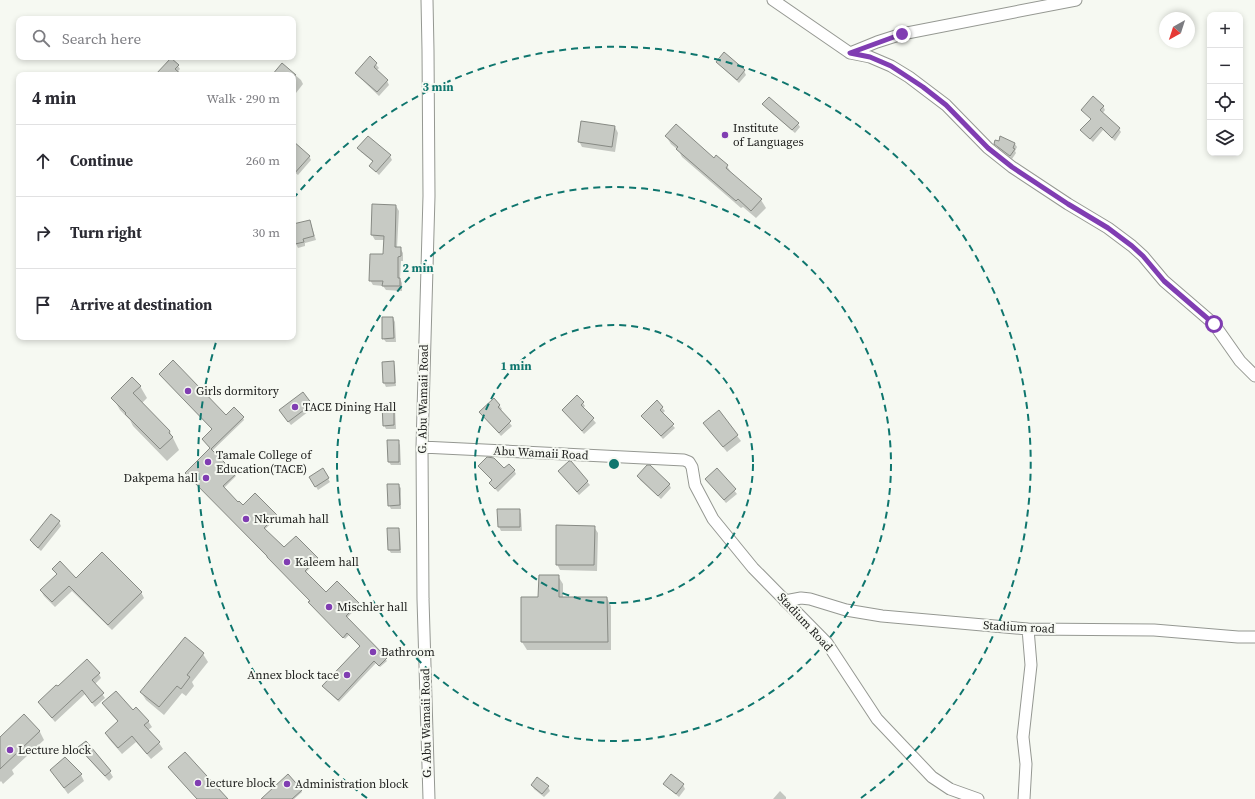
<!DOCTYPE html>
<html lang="en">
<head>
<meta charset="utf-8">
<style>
	body { margin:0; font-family:"Source Serif 4",serif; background:#f7f7f7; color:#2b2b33 }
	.controls { position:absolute; right:12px; top:12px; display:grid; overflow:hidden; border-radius:8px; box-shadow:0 2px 6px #0003 }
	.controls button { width:36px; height:36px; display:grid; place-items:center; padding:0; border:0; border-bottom:1px solid #e1e1e2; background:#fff; color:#2b2b33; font:20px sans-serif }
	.compass { position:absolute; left:1159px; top:12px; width:36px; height:36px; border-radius:50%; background:#fff; box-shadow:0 2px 6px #0003; rotate:219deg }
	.stop { position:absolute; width:12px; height:12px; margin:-9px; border:3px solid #803db2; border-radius:50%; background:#fff }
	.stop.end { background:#803db2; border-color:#fff; box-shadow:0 1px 4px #0008 }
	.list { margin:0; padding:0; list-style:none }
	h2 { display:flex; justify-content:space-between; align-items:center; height:52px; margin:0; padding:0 16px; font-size:17px }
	h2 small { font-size:13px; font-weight:400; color:#7c7c81 }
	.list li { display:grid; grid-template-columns:26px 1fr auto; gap:12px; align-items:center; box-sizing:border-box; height:72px; padding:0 16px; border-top:1px solid #e1e1e2 }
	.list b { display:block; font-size:15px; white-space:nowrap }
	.list em { font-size:13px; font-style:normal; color:#7c7c81 }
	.icon { flex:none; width:22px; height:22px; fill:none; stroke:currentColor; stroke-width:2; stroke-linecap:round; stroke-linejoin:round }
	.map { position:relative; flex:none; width:1255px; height:799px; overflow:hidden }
	.search { position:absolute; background:#fff; box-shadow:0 2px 6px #0003; left:16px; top:16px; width:280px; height:44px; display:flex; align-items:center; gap:10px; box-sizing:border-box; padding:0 14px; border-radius:8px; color:#7c7c81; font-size:15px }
	.panel { position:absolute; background:#fff; box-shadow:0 2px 6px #0003; left:16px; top:72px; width:280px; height:268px; border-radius:8px }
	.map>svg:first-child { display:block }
</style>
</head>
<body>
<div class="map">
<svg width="1255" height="799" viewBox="0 0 1255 799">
	<rect width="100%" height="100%" fill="#f6f9f2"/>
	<path fill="#0003" d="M 370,58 L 379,68 L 376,71 L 387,81 L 389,85 L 379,96 L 358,76 L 356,73 Z
		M 717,62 L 744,71 L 746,75 L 739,83 L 720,65 Z
		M 282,64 L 301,80 L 303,84 L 296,93 L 293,91 L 293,75 L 275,75 Z
		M 178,66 L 180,69 L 177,72 L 180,75 L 159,75 Z
		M 763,104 L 798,124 L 800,127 L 795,133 L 766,108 Z
		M 1103,106 L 1105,110 L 1102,114 L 1119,129 L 1121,132 L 1115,141 L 1103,130 L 1093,142 L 1082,131 L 1092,120 L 1083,110 Z
		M 615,127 L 618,133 L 615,152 L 582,147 L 579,141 Z
		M 666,136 L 727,166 L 732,174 L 761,200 L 766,208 L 756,218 L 743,207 L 741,208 L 682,157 L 679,151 L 671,144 Z
		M 293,142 L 309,156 L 311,160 L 298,175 L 293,171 Z
		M 996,144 L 1015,144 L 1017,147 L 1015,151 L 1016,153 L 1012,159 L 998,148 Z
		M 359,148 L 390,156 L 392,160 L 379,175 L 370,166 L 373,162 L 361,152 Z
		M 396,206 L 399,211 L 397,248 L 400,248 L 403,253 L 403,261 L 401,261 L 400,279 L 402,283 L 402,291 L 386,290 L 383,286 L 373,285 L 370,280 L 384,255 L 384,240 L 375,240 L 372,235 Z
		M 310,221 L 316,240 L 305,243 L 305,246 L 298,248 L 296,244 L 293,225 Z
		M 393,318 L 395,322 L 396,342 L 386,342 L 383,338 Z
		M 393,362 L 395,366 L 396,386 L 386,387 L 384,383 Z
		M 160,374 L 226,416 L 243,418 L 244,420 L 212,451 L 236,476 L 224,488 L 238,503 L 243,506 L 276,516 L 277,518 L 264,530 L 284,549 L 317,558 L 318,560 L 305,573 L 326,593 L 358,603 L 359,605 L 347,618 L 387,661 L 380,667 L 376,663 L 339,702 L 324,688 L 360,647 L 349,635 L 345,639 L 311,604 L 310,601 L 188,475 L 211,449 L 213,430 Z
		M 140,386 L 147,398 L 142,403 L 170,432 L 179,450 L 167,461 L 133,426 L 130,420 L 120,410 L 113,398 Z
		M 657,402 L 665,411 L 662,414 L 675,428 L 663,439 L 642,416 Z
		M 583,403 L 585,406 L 583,408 L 596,423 L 584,434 L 563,410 Z
		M 311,404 L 313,408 L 291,425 L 280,411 Z
		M 393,405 L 395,408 L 396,429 L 386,429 L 384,425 Z
		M 499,405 L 502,409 L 500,411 L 512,426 L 501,436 L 480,412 Z
		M 719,412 L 741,441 L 727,452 L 708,429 Z
		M 398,441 L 400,445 L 401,465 L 391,465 L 389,462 Z
		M 570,462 L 590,485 L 579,495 L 559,471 Z
		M 480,466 L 514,470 L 516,474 L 498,492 L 490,483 L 493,481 Z
		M 717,469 L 737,494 L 726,503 L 706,479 Z
		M 323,470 L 330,482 L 318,490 L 310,477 Z
		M 638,476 L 669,484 L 671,488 L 661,499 L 640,480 Z
		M 398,485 L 401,488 L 401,509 L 391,509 L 389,505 Z
		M 498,510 L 519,510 L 521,514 L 522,531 L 501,531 L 499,527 Z
		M 59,522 L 61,526 L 41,551 L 33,544 L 31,540 Z
		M 594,527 L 598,533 L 597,571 L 560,570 L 557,564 Z
		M 398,529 L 400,533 L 401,553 L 391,553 L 389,550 Z
		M 53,569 L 76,580 L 141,592 L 144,598 L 112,630 L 72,591 L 55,607 L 44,596 L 41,591 L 57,575 Z
		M 558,576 L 563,584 L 563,598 L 607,598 L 611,606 L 611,650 L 527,650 L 522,642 L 522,598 L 539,598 Z
		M 185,639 L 203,654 L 208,662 L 192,682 L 194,686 L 186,696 L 182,693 L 164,715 L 146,700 L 141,692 Z
		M 99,674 L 101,678 L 95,684 L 105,698 L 95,707 L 85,694 L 55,722 L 39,703 L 58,688 Z
		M 103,704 L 133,711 L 148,721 L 152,727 L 148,730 L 159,743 L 163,749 L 151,759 L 136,742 L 122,754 L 109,739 L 106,734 L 118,722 Z
		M 24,715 L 40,732 L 44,740 L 12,770 L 14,774 L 3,784 L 1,781 L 0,782 L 0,738 Z
		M 80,747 L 110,772 L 113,777 L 109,781 L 83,753 Z
		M 65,759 L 81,775 L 84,781 L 68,794 L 51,770 Z
		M 671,775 L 683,785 L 685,789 L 679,797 L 667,787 L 665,784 Z
		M 532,785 L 548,787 L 550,791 L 544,797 L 534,789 Z
		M 301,790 L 302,792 L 294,799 L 268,799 Z
		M 780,791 L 786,797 L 786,799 L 773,799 Z"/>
	<path fill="#c7cac4" stroke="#878a84" d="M 724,52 L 745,70 L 737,80 L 716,62 Z
		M 370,56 L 377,63 L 374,67 L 388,80 L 377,92 L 355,73 Z
		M 171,58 L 179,65 L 175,69 L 182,75 L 155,75 Z
		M 282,63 L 296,75 L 272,75 Z
		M 1093,96 L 1104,106 L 1100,110 L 1120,128 L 1112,138 L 1101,127 L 1090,139 L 1080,130 L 1091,119 L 1081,110 Z
		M 769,97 L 799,123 L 792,130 L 762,104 Z
		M 581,121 L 615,126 L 612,147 L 578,142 Z
		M 676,124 L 714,158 L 716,155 L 728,165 L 726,168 L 762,199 L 751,211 L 738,199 L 736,201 L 676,149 L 678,147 L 665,136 Z
		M 368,136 L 391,155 L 376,172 L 369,166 L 373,161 L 357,148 Z
		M 1000,136 L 1015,143 L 1013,148 L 1015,149 L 1010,156 L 994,144 L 995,140 L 999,141 Z
		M 293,141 L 310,156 L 293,175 Z
		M 372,204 L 396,205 L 395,247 L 401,247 L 401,256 L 398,257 L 398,278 L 400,278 L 400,286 L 382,286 L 383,281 L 369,281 L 370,254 L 383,254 L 384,236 L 371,235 Z
		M 310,220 L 314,236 L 303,239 L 304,242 L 295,244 L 293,235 L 293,224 Z
		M 382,317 L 393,317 L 394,338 L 382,339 Z
		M 173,360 L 226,415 L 234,407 L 244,417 L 211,449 L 236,474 L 223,486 L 238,502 L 239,501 L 243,505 L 255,493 L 277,515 L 264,528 L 284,547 L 296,536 L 318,558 L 305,571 L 326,592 L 337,581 L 359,603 L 346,616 L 387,658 L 379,666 L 374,661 L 338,700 L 322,686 L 360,646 L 347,633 L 343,638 L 308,602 L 310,601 L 267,557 L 267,556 L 185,473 L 210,448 L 202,439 L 212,429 L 159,374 Z
		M 394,361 L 395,383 L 383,383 L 382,362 Z
		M 132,377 L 141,386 L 133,393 L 170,431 L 169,433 L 173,437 L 160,449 L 125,414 L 126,413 L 111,398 Z
		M 303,392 L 312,404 L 288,422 L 279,410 Z
		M 577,395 L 584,402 L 581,405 L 594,418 L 582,431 L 562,410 Z
		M 494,398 L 500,405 L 498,407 L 511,421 L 499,433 L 479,412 Z
		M 657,400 L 663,407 L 660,410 L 674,424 L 661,436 L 641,416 Z
		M 382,404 L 394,404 L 394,425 L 383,426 Z
		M 719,410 L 738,435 L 723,447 L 703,423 Z
		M 387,440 L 399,440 L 399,462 L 388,462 Z
		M 487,457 L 494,458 L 504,468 L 509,464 L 515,470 L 495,489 L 489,483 L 492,480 L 478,466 Z
		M 569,461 L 571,461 L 588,481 L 577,492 L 558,471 Z
		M 647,465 L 650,465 L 670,484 L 658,496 L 637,476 Z
		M 323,468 L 329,478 L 315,487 L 309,477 Z
		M 717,468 L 736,489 L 724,500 L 705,479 Z
		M 387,484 L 399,484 L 400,505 L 388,506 Z
		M 497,509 L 520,509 L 520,527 L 498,527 Z
		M 51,514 L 60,521 L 38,548 L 30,540 Z
		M 556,525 L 595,526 L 594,565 L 556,565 Z
		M 387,528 L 399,528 L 400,550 L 388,550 Z
		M 102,552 L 142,592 L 108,625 L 69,586 L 52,602 L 40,590 L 57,574 L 52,569 L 60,561 L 76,578 Z
		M 539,575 L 559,575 L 559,597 L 607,597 L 608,642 L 521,642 L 521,597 L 538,597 Z
		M 185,637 L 204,653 L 187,675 L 190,677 L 181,689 L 177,686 L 159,707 L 140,692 Z
		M 87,659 L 100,673 L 92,680 L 104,693 L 92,703 L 82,690 L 52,718 L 38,702 L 56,685 L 58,686 Z
		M 116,691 L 133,710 L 136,707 L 149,721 L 144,725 L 160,742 L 147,754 L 132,736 L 118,748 L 105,733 L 118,721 L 102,703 Z
		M 24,714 L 40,731 L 0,769 L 0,737 Z
		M 86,741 L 111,771 L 105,776 L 78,747 Z
		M 185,752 L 228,799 L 197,799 L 168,767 Z
		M 65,757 L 82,774 L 64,788 L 50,770 Z
		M 288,774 L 302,790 L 292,799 L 261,799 Z
		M 671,774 L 684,784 L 676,794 L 663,784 Z
		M 537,777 L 549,786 L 542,794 L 531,785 Z"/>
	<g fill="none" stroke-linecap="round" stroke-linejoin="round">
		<g stroke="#959892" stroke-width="13">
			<path id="street" d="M 427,0 L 428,50 L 429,196 L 422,447 L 423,599 L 429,799
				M 773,0 L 850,53 L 870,57 L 891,66 L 909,77 L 946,105 L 988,148 L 1012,167 L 1068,204 L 1108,228 L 1132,246 L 1143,256 L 1164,281 L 1214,324 L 1240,361 L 1255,376
				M 850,53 L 877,42 L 902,34 L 1076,0
				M 422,447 L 684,460 L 689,462 L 692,467 L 695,485 L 713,519 L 753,568 L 827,643 L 877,719 L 932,777 L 950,789 L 978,799
				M 785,601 L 801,598 L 810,599 L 846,610 L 882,616 L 1028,629 L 1154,630 L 1238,637 L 1255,637
				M 1024,799 L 1026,764 L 1023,737 L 1031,665 L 1028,629"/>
		</g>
		<use href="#street" stroke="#fff" stroke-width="11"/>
	</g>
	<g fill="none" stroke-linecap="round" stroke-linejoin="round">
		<path stroke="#803db2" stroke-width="5" d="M 902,34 L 850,53 L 870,57 L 891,66 L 923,87 L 946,105 L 988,148 L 1012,167 L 1068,204 L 1108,228 L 1132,246 L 1143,256 L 1164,281 L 1214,324"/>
	</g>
	<g fill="none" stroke="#0f766e" stroke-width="2" stroke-dasharray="7 5">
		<circle cx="614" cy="464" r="139"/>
		<circle cx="614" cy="464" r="277"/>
		<path d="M367 798A416 416 0 0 1 217 339M293 199A416 416 0 1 1 861 798"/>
	</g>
	<g fill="#803db2" stroke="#f6f9f2" stroke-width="1.5">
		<circle cx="725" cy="135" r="4"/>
		<circle cx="188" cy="391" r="4"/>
		<circle cx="295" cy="407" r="4"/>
		<circle cx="208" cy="462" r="4"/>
		<circle cx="206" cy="478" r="4"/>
		<circle cx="246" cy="519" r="4"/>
		<circle cx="287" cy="562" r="4"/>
		<circle cx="329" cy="607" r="4"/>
		<circle cx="373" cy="652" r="4"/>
		<circle cx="347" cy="675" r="4"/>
		<circle cx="10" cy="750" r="4"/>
		<circle cx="198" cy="783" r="4"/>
		<circle cx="287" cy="784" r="4"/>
	</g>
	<g text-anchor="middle" stroke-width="4" stroke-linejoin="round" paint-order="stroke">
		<g font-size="12" fill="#20211f" stroke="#f6f9f2" text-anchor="start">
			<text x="733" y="132">Institute<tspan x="733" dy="14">of Languages</tspan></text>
			<text x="196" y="395">Girls dormitory</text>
			<text x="303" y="411">TACE Dining Hall</text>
			<text x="216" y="459">Tamale College of<tspan x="216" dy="14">Education(TACE)</tspan></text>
			<text x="198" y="482" text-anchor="end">Dakpema hall</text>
			<text x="254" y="523">Nkrumah hall</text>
			<text x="295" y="566">Kaleem hall</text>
			<text x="337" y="611">Mischler hall</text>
			<text x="381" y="656">Bathroom</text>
			<text x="339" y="679" text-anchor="end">Annex block tace</text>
			<text x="18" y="754">Lecture block</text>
			<text x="206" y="787">lecture block</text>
			<text x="295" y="788">Administration block</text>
		</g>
		<g font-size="12" fill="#20211f" stroke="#f6f9f2">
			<text transform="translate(423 399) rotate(-89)" y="4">G. Abu Wamaii Road</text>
			<text transform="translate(541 453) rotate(3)" y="4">Abu Wamaii Road</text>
			<text transform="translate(805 622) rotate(47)" y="4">Stadium Road</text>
			<text transform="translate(1019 627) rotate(3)" y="4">Stadium road</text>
			<text transform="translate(426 723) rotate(-91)" y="4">G. Abu Wamaii Road</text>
		</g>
	</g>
	<circle cx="614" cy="464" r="6" fill="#0f766e" stroke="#f6f9f2" stroke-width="2"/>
	<g font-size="12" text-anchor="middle" font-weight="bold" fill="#0f766e" stroke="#f6f9f2" stroke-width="4" stroke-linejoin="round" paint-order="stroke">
		<text x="438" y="91">3 min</text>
		<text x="418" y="272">2 min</text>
		<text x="516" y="370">1 min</text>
	</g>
</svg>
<div class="controls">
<button>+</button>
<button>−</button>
<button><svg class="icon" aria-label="locate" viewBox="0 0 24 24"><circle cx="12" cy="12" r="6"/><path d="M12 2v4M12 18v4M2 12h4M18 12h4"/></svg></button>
<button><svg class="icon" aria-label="layers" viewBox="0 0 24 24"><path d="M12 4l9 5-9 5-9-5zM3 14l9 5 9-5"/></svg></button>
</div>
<svg class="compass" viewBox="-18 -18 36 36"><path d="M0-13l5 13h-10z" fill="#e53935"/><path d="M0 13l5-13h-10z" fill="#7c7c81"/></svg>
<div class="stop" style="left:1214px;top:324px"></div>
<div class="stop end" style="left:902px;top:34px"></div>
<div class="search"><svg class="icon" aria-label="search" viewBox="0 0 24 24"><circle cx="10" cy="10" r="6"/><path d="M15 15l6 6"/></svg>Search here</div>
<section class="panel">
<h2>4 min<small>Walk · 290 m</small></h2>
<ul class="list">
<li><svg class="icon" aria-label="ahead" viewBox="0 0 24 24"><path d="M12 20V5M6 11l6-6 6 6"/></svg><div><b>Continue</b></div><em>260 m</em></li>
<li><svg class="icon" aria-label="right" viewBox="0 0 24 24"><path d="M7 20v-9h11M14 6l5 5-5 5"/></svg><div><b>Turn right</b></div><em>30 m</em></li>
<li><svg class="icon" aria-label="arrive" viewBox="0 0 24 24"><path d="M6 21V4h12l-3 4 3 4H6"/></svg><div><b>Arrive at destination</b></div></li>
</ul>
</section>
</div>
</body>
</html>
